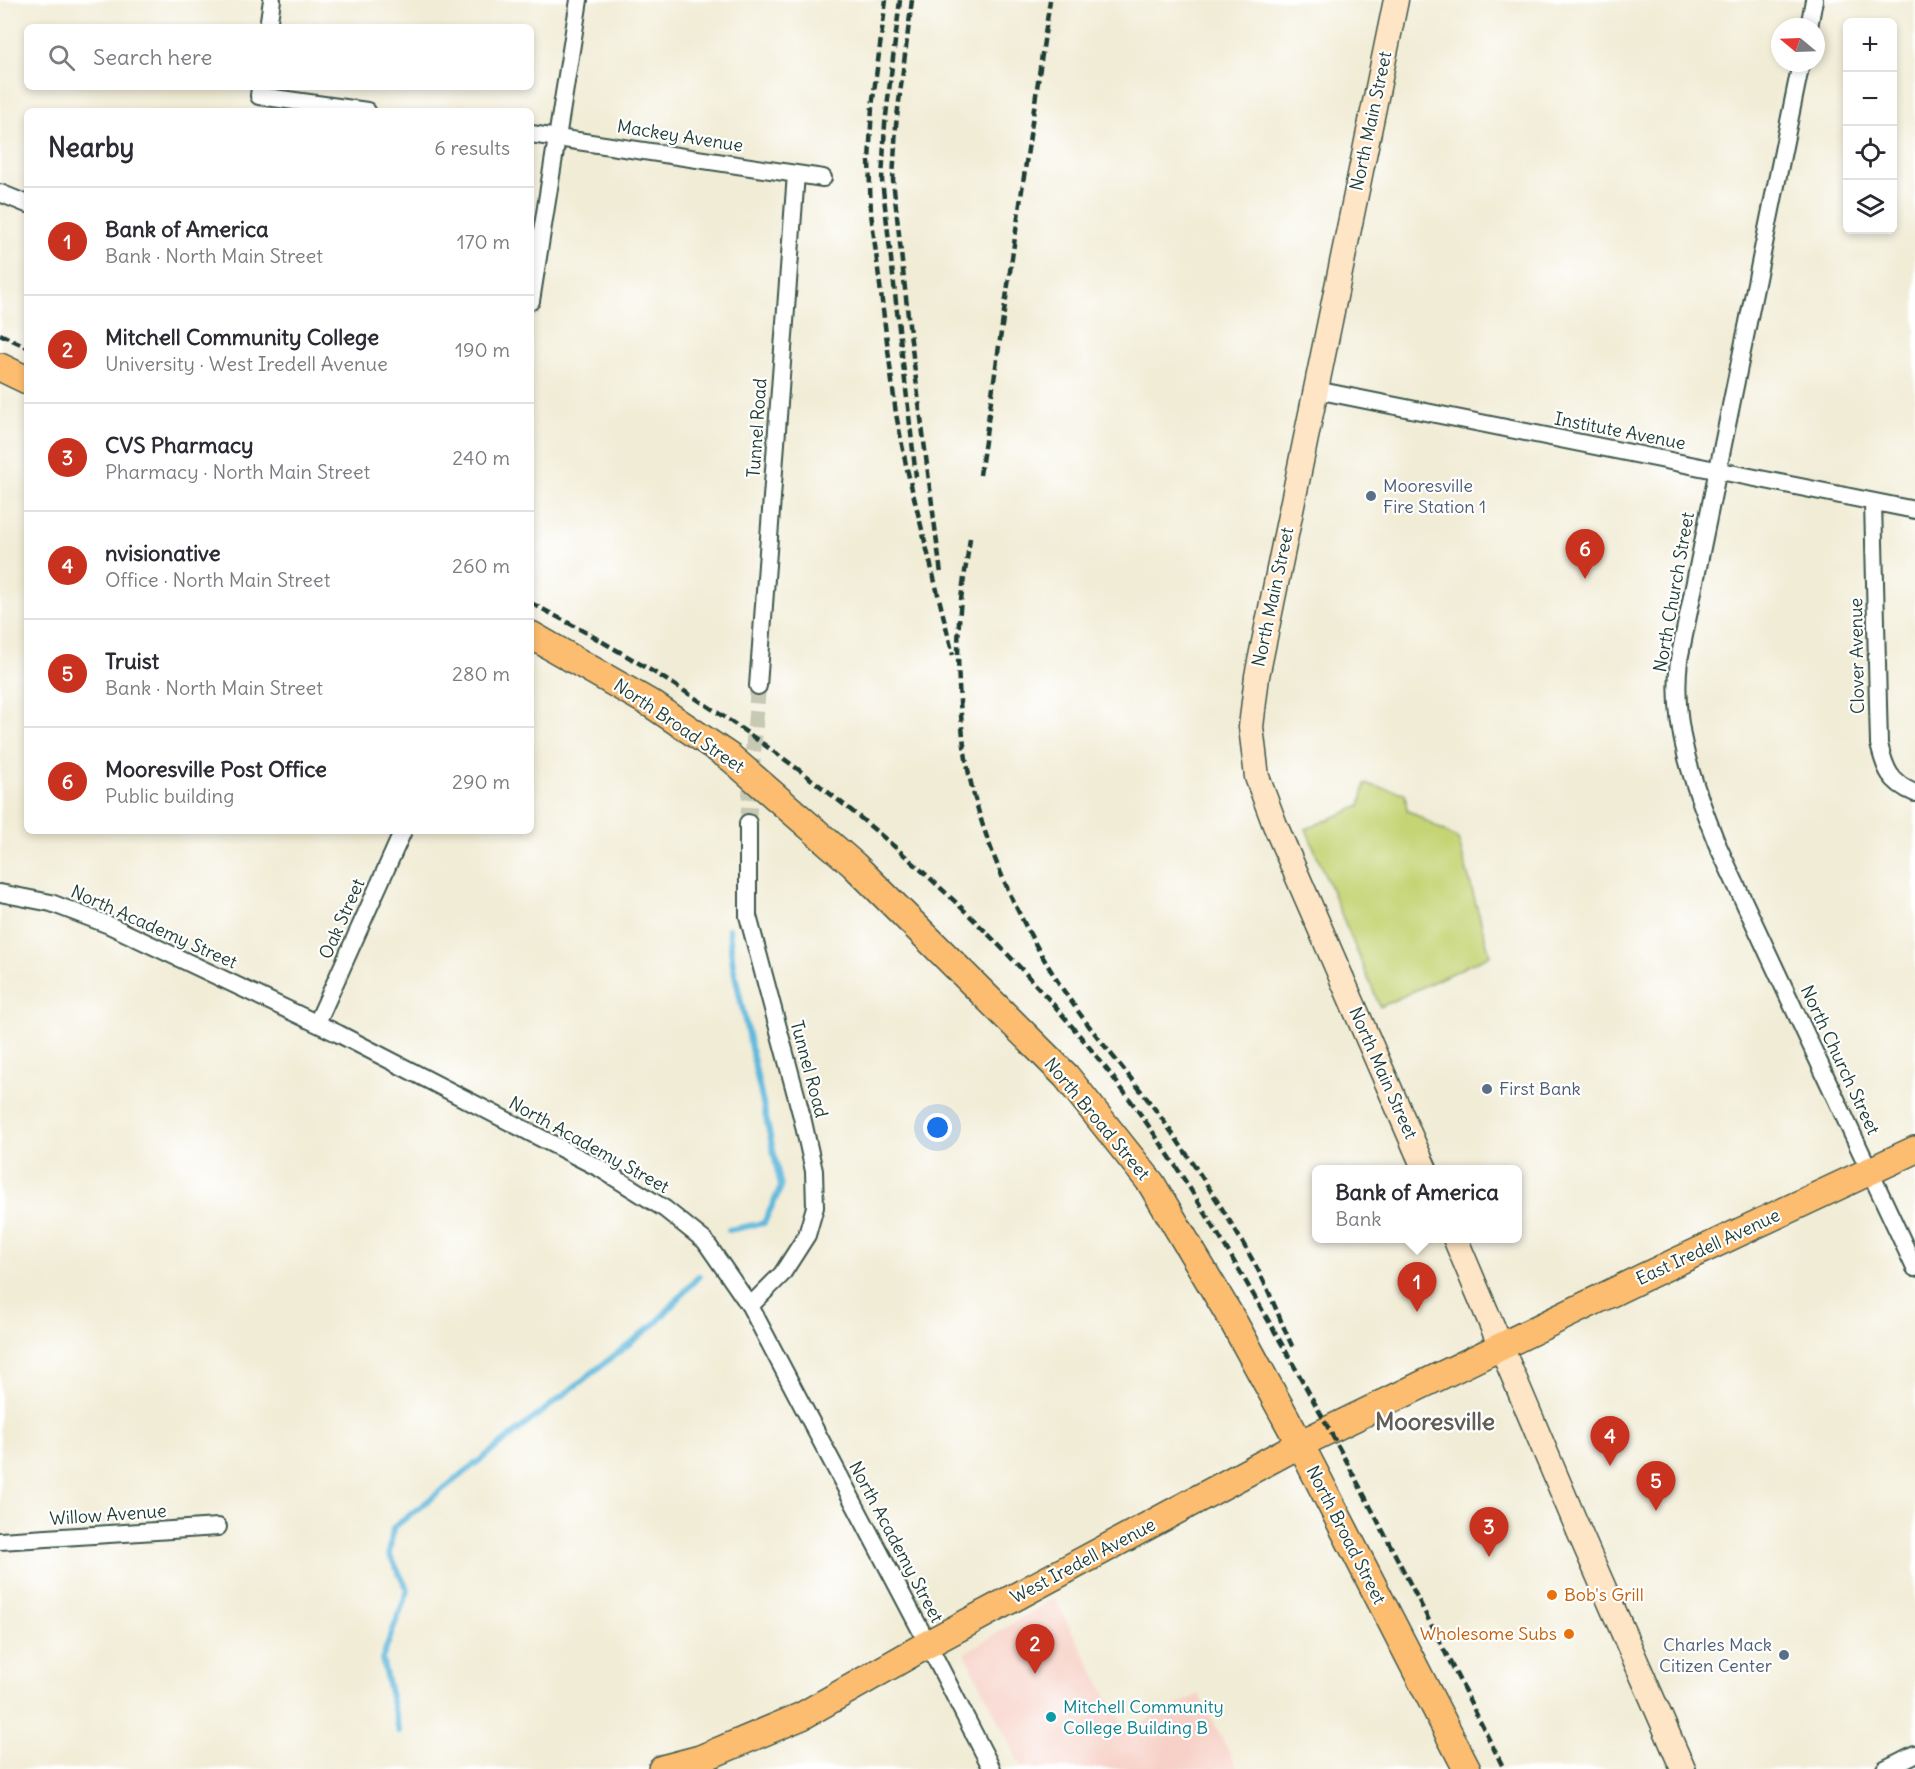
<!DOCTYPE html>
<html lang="en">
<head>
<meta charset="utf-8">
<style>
	body { margin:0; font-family:Delius,sans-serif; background:#f2f2f3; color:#2b2b33 }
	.controls { position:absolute; right:18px; top:18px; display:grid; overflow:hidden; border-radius:9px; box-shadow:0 3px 9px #0003 }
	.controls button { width:54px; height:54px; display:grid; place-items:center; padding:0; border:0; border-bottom:2px solid #e1e1e2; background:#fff; color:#2b2b33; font:30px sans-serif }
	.compass { position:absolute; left:1771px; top:18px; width:54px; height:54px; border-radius:50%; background:#fff; box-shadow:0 3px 9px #0003; rotate:289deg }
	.you { position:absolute; left:938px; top:1128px; width:21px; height:21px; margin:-15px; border:4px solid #fff; border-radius:50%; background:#1a73e8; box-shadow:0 0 0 9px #1a73e833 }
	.badge { display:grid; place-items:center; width:39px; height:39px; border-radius:50%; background:#c8321e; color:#fff; font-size:20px; font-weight:700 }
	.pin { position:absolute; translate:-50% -50px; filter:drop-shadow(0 2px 3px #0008) }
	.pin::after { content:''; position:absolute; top:32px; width:21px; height:18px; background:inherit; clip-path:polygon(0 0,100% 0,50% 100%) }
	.popup { position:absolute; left:1312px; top:1165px; width:210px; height:78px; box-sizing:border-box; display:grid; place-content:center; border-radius:9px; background:#fff; filter:drop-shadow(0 2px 4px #0005); font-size:20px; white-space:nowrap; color:#7c7c81 }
	.popup b { font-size:22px; color:#2b2b33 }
	.popup::after { content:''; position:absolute; left:50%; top:100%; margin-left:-12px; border:12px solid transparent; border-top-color:#fff }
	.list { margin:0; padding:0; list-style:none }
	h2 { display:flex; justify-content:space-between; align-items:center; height:78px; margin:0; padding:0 24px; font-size:26px }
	h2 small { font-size:20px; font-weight:400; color:#7c7c81 }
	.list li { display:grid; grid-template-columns:39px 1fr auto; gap:18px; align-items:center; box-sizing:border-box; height:108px; padding:0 24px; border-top:2px solid #e1e1e2 }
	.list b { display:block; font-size:22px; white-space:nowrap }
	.list p { margin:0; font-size:20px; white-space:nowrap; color:#7c7c81 }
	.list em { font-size:20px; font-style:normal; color:#7c7c81 }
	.icon { flex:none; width:33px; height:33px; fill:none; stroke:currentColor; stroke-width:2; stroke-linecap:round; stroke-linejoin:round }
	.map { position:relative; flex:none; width:1915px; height:1769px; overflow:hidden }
	.search { position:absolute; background:#fff; box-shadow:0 3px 9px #0003; left:24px; top:24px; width:510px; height:66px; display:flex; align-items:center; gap:15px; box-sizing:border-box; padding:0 21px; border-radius:9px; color:#7c7c81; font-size:22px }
	.panel { position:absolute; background:#fff; box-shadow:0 3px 9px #0003; left:24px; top:108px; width:510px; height:726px; border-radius:9px }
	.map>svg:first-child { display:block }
</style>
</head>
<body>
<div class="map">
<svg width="1915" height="1769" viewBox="0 0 1915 1769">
	<rect width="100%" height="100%" fill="#fff"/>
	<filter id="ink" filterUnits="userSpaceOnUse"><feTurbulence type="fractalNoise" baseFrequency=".0167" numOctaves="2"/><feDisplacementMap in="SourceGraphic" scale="12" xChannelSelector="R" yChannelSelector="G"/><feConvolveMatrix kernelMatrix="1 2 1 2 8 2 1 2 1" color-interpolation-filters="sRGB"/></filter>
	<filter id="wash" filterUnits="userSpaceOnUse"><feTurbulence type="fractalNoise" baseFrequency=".008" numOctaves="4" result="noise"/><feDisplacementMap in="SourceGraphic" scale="24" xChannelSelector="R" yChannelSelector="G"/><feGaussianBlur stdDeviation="1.35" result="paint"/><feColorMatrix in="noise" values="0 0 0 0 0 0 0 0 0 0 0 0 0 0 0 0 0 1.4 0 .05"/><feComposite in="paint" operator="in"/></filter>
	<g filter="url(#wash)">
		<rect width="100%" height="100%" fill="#f1ecd5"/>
		<path fill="#f7d1c7" d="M 1054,1598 L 1126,1731 L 1199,1694 L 1238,1769 L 1022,1769 L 965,1653 Z"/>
		<path fill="#c5d475" stroke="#728854" stroke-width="1.5" d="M 1365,784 L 1405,793 L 1407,810 L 1458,839 L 1490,955 L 1380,1007 L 1306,829 L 1360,806 Z"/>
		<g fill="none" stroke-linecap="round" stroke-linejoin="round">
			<path stroke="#5fb8dc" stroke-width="6" d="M 729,1230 L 764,1223 L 781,1187 L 733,965 L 729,929
				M 399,1731 L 382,1659 L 408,1590 L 389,1554 L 393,1528 L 656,1323 L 699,1276"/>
		</g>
	</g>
	<g filter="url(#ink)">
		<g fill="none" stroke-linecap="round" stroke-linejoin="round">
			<path stroke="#c7c9b5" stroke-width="16" stroke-dasharray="16 8" stroke-linecap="butt" d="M 748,823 L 758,686"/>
			<g stroke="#3e574c" stroke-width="20">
				<path id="street" d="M 268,27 L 272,0
					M 1809,27 L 1814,0
					M 1801,63 L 1679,660 C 1671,727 1693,783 1717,844 L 1915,1268
					M 260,87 L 259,96 L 367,111
					M 531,134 L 823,178
					M 0,193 L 27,204
					M 531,301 L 579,0
					M 1316,390 L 1915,510
					M 1873,502 L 1879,744 C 1885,769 1890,783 1915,793
					M 758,686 L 796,174
					M 748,823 L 748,916 L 802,1117 L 814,1171 L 815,1207 L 807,1235 L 782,1274 L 750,1306
					M 0,893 L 51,903 L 109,925 L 339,1034 L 601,1169 L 665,1209 L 705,1241 L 750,1306 L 928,1644 L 992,1769
					M 317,1023 L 403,831
					M 0,1541 L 218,1527
					M 1885,1769 L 1915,1754"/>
			</g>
			<g stroke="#3e574c" stroke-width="27">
				<path id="secondary" d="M 1396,0 L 1257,676 L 1251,727 L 1257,777 L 1275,825 L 1425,1170
					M 1455,1238 L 1581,1536 L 1683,1769"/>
			</g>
			<g stroke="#3e574c" stroke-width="30">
				<path id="primary" d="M 0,367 L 27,380
					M 531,635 L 653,705 L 731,758 L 854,865 L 1066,1076 L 1151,1183 L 1233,1321 L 1300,1444 L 1467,1769
					M 662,1769 L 700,1759 L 802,1716 L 928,1644 L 1300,1444 L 1642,1278 L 1915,1150"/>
			</g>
			<use href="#street" stroke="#fff" stroke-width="16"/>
			<use href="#secondary" stroke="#fee5c5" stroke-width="24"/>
			<use href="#primary" stroke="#fcbd6f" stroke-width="27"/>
			<path stroke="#1f3d34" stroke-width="4.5" stroke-dasharray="9 4.5" stroke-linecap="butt" d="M 886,0 L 872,107 L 869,161 L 871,213 L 896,414 L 906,465 L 953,655
				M 900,0 L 885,124 L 882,180 L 916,477
				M 912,0 L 896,125 L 893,180 L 909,325 L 941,574
				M 0,334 L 27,347
				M 980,475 L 1050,0
				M 970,538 C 967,562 962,586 960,610 C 956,651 959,696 963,737 C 973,831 1027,943 1083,1018 C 1112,1057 1145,1093 1172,1133 C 1202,1176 1231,1221 1257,1268 C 1271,1294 1281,1323 1294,1350
				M 531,603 C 754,719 953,871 1108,1071 C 1168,1147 1216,1230 1264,1313 C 1350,1462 1427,1616 1504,1769"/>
		</g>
	</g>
	<g fill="#5c6f8a" stroke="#fff" stroke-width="2">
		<circle cx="1371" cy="496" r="6"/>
		<circle cx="1487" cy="1089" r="6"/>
		<circle cx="1784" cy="1655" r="6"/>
	</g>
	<g fill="#e8710a" stroke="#fff" stroke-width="2">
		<circle cx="1552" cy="1595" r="6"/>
		<circle cx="1569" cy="1634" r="6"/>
	</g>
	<circle fill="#0f9aa8" stroke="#fff" stroke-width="2" cx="1051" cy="1717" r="6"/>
	<g text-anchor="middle" stroke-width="4.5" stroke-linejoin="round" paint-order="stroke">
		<g font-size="18" fill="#1f3d34" stroke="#fff">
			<text transform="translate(1371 121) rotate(-78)" y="6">North Main Street</text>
			<text transform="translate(680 136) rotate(9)" y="6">Mackey Avenue</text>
			<text transform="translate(757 428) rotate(-86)" y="6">Tunnel Road</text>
			<text transform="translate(1620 431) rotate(11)" y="6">Institute Avenue</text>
			<text transform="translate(1674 592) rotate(-80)" y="6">North Church Street</text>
			<text transform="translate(1273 597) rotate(-78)" y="6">North Main Street</text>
			<text transform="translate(1857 656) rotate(-91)" y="6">Clover Avenue</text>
			<text transform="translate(679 726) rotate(34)" y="6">North Broad Street</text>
			<text transform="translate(342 919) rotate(-66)" y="6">Oak Street</text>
			<text transform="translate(154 927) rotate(24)" y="6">North Academy Street</text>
			<text transform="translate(1840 1060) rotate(65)" y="6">North Church Street</text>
			<text transform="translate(809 1069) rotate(75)" y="6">Tunnel Road</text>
			<text transform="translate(1383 1073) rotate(66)" y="6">North Main Street</text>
			<text transform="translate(1097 1119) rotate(50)" y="6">North Broad Street</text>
			<text transform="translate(589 1145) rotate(29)" y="6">North Academy Street</text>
			<text transform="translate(1708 1247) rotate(-25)" y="6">East Iredell Avenue</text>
			<text transform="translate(108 1515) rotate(-4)" y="6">Willow Avenue</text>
			<text transform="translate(1346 1535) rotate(63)" y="6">North Broad Street</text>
			<text transform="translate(896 1542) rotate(62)" y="6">North Academy Street</text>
			<text transform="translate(1083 1561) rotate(-28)" y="6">West Iredell Avenue</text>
		</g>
		<g font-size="18" fill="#4e5e75" stroke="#fff" text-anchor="start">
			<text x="1383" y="492">Mooresville<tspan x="1383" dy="21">Fire Station 1</tspan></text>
			<text x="1499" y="1095">First Bank</text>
			<text x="1772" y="1651" text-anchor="end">Charles Mack<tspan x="1772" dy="21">Citizen Center</tspan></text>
		</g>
		<g font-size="18" fill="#c56008" stroke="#fff" text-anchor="start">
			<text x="1564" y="1601">Bob's Grill</text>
			<text x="1557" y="1640" text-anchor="end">Wholesome Subs</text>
		</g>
		<g font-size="18" fill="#0d838f" stroke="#fff" text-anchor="start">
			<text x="1063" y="1713">Mitchell Community<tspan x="1063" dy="21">College Building B</tspan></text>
		</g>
		<g font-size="24" font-weight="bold" fill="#625e57" stroke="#fff">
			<text x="1435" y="1430">Mooresville</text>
		</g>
	</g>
</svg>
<div class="controls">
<button>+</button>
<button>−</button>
<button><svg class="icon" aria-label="locate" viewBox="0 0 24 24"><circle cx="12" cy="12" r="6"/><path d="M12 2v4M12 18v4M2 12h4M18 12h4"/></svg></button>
<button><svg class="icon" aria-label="layers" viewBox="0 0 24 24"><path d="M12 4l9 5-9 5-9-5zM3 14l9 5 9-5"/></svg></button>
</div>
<svg class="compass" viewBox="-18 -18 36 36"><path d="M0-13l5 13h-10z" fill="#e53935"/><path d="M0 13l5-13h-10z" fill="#7c7c81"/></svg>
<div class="you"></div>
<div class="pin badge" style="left:1417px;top:1312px">1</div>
<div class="popup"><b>Bank of America</b>Bank</div>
<div class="pin badge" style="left:1035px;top:1674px">2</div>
<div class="pin badge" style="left:1489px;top:1557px">3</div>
<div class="pin badge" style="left:1610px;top:1466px">4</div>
<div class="pin badge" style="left:1656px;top:1511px">5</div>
<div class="pin badge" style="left:1585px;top:579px">6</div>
<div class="search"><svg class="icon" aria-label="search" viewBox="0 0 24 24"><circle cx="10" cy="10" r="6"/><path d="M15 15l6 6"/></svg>Search here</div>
<section class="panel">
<h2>Nearby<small>6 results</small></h2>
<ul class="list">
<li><span class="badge">1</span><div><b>Bank of America</b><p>Bank · North Main Street</p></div><em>170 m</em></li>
<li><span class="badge">2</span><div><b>Mitchell Community College</b><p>University · West Iredell Avenue</p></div><em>190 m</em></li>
<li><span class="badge">3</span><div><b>CVS Pharmacy</b><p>Pharmacy · North Main Street</p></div><em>240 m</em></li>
<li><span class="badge">4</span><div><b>nvisionative</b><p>Office · North Main Street</p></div><em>260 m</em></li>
<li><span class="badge">5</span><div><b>Truist</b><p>Bank · North Main Street</p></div><em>280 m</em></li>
<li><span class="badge">6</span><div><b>Mooresville Post Office</b><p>Public building</p></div><em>290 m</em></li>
</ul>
</section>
</div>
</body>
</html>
